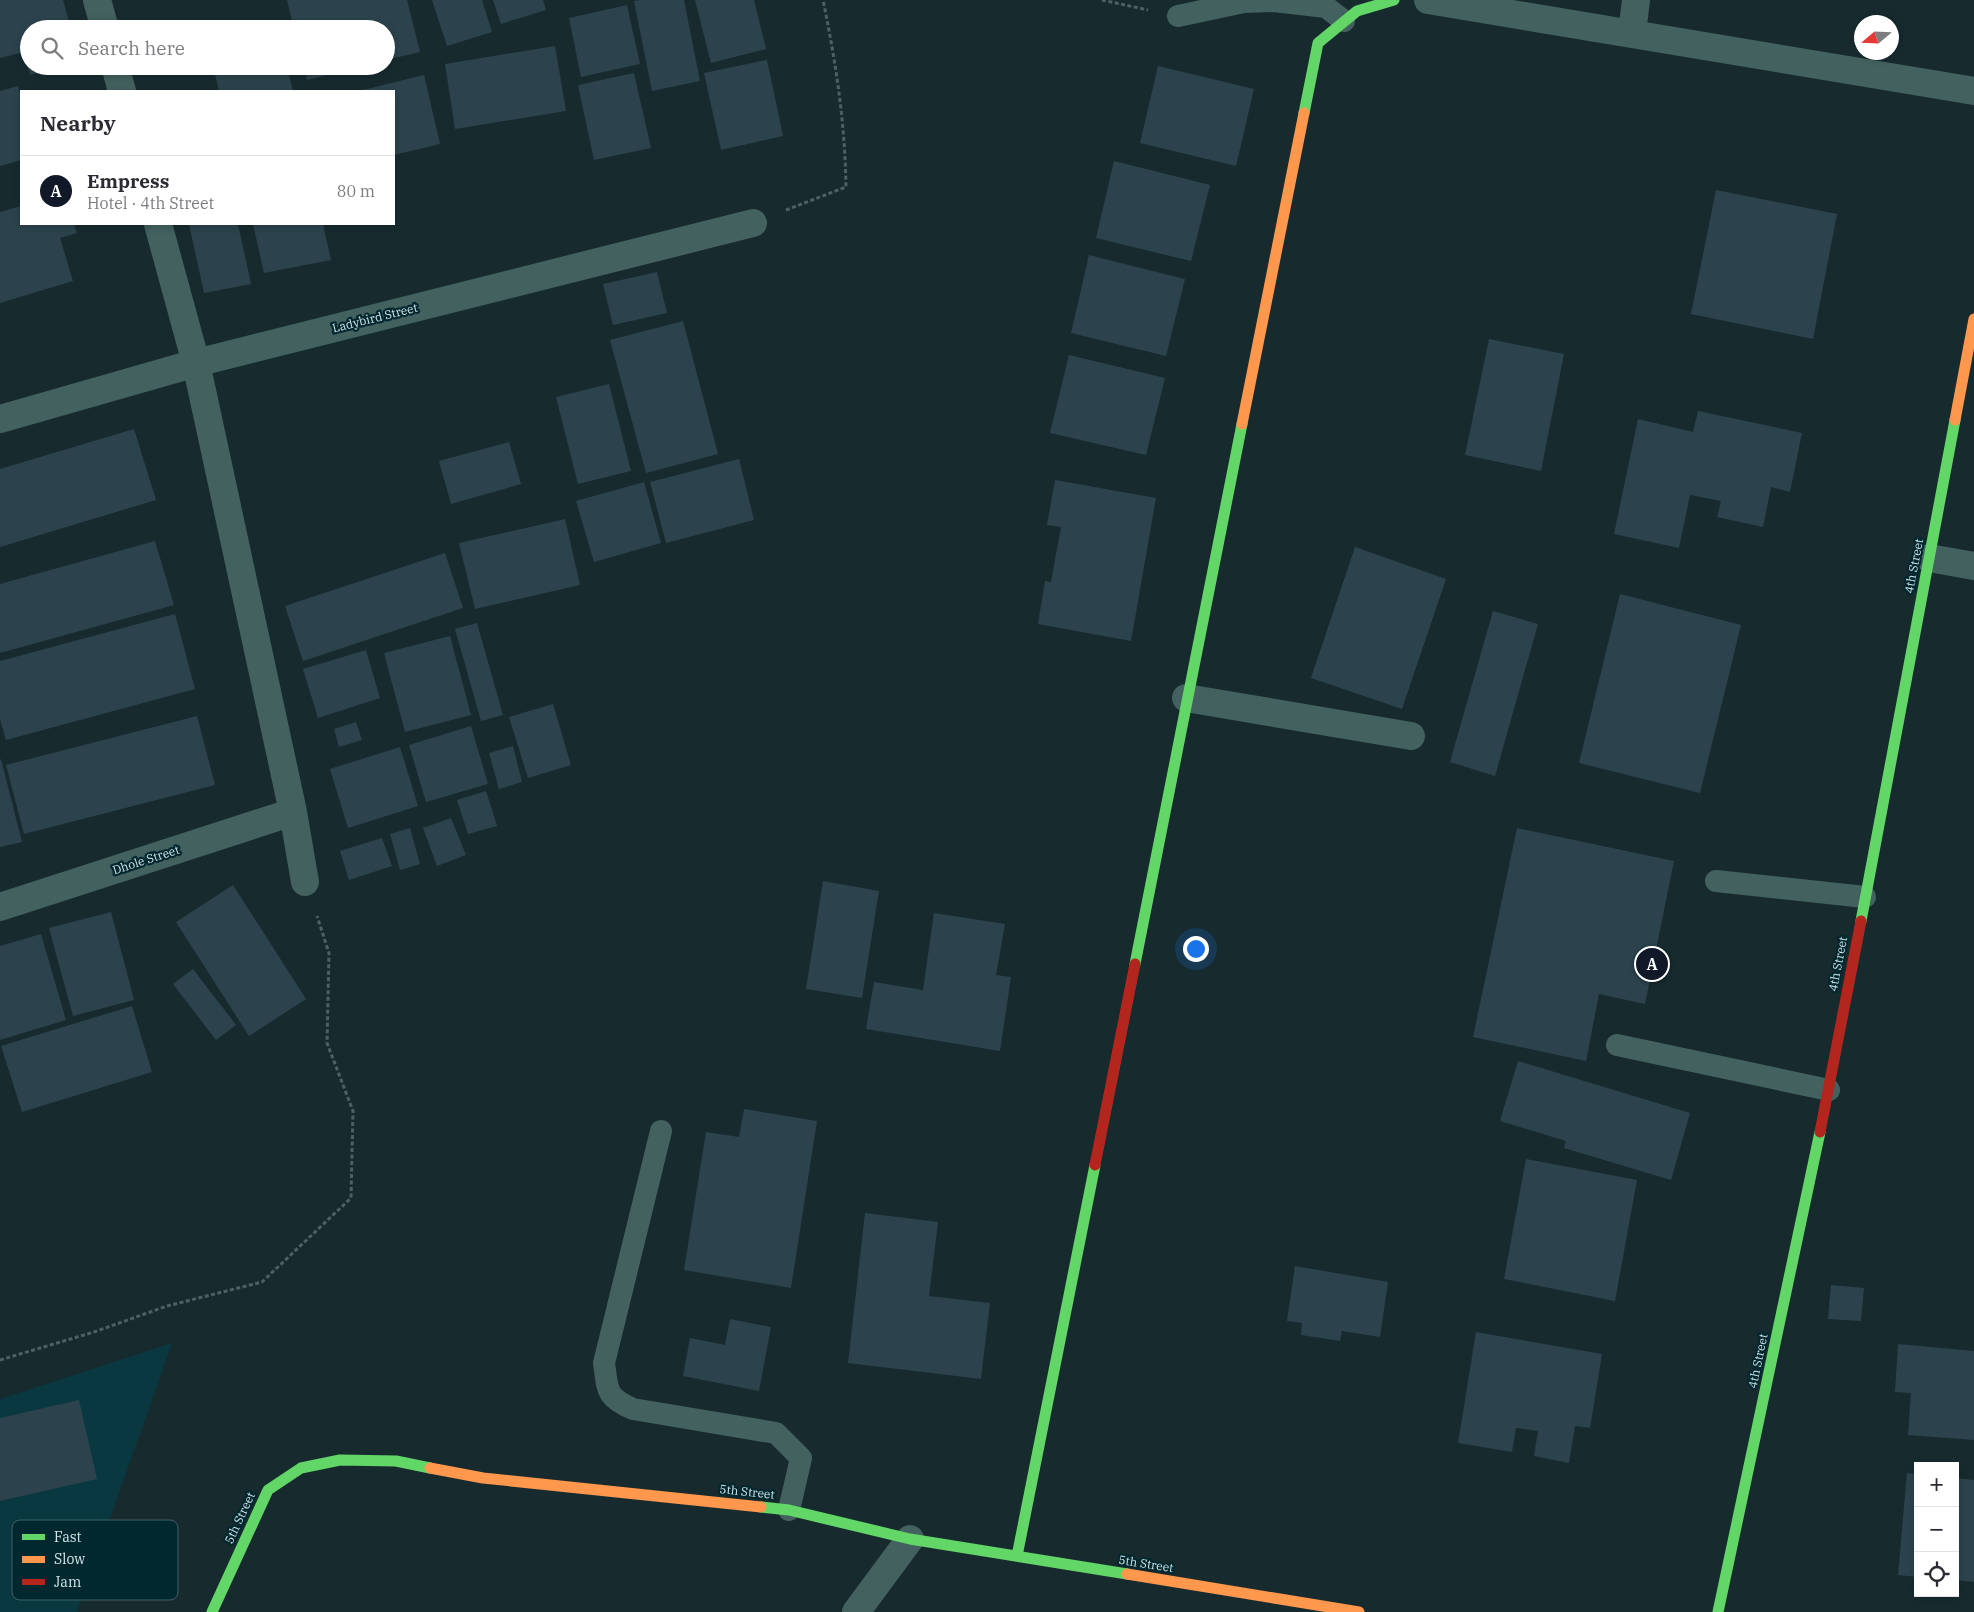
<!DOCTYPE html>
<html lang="en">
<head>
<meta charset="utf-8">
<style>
	body { margin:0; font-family:"IBM Plex Serif",serif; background:#f2f2f3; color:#2b2b33 }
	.controls { position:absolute; right:15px; bottom:15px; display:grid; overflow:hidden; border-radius:0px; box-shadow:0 2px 8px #0003 }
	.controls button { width:45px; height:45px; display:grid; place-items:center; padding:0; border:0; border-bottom:1px solid #e1e1e2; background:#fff; color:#2b2b33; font:25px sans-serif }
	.compass { position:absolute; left:1854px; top:15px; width:45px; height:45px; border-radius:50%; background:#fff; box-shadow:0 2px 8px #0003; rotate:251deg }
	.you { position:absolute; left:1195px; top:948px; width:18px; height:18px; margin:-12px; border:4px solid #fff; border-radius:50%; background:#1a73e8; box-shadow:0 0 0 8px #1a73e833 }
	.badge { display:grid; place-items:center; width:32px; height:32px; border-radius:50%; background:#111827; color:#fff; font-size:16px; font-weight:700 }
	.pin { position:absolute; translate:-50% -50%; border:2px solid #fff; box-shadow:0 1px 5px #0006 }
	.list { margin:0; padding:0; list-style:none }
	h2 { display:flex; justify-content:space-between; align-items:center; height:65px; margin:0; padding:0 20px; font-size:21px }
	h2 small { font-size:16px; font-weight:400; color:#7c7c81 }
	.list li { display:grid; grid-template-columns:32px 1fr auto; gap:15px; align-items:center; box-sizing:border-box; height:70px; padding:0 20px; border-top:1px solid #e1e1e2 }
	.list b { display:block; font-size:19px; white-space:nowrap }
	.list p { margin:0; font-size:16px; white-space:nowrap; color:#7c7c81 }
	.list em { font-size:16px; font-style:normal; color:#7c7c81 }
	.icon { flex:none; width:28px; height:28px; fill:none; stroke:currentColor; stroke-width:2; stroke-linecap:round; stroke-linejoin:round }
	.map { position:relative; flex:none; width:1974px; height:1612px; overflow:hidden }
	.search { position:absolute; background:#fff; box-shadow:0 2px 8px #0003; left:20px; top:20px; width:375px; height:55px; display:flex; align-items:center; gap:12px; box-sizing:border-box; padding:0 18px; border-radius:28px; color:#7c7c81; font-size:19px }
	.panel { position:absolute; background:#fff; box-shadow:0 2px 8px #0003; left:20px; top:90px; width:375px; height:135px; border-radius:0px }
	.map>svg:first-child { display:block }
</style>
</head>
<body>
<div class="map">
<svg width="1974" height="1612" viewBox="0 0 1974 1612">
	<rect width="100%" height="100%" fill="#172b2f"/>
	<path fill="#093840" d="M 172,1343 L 77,1612 L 0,1612 L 0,1399 Z"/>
	<path fill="#2c434d" d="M 0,0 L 63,0 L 71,29 L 29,29 L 29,66 L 59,67 L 30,75 L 24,52 L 0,58 Z
		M 287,0 L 407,0 L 420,52 L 386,60 L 386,29 L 294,29 Z
		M 432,0 L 482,0 L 492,32 L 447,46 Z
		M 493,0 L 543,0 L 546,10 L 501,24 Z
		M 640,0 L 684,0 L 700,81 L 652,91 L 634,1 Z
		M 695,0 L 754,0 L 766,49 L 711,63 Z
		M 627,5 L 640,64 L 581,77 L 569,18 Z
		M 555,46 L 566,111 L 455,129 L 445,64 Z
		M 767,60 L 783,136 L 721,150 L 704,73 Z
		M 213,66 L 287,66 L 293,91 L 219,91 Z
		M 304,66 L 359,66 L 359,67 L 307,80 Z
		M 1158,66 L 1254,89 L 1236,166 L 1140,143 Z
		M 634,73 L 651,148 L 594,160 L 578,85 Z
		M 424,75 L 440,144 L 394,155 L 394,91 L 359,91 Z
		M 18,86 L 21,99 L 21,160 L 0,166 L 0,91 Z
		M 1114,161 L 1210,185 L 1191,261 L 1096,238 Z
		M 1716,190 L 1837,214 L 1813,339 L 1691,314 Z
		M 21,206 L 21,224 L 74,224 L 77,233 L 60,238 L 73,281 L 0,303 L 0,212 Z
		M 189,224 L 238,224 L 251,284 L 204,293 Z
		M 253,224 L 323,224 L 331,260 L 264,273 Z
		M 1089,255 L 1185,279 L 1166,356 L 1071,333 Z
		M 657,272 L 667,313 L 613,325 L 603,284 Z
		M 683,321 L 718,454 L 646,473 L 610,340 Z
		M 1489,339 L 1564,354 L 1541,471 L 1465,455 Z
		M 1069,355 L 1165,378 L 1146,455 L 1050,433 Z
		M 609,384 L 631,471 L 578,484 L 556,397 Z
		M 1698,411 L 1802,433 L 1790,492 L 1771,487 L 1763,527 L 1717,517 L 1721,501 L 1690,495 L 1679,548 L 1614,534 L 1638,419 L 1693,432 Z
		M 134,429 L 156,500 L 0,547 L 0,469 Z
		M 509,442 L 521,484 L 451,504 L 439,461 Z
		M 739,459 L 754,520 L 666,543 L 650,482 Z
		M 1055,480 L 1156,498 L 1131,641 L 1038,624 L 1045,581 L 1051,582 L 1061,527 L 1047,525 Z
		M 644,482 L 661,543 L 594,562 L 576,501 Z
		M 565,519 L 580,585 L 475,609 L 459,543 Z
		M 155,541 L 174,605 L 0,653 L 0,584 Z
		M 1355,547 L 1446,579 L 1402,709 L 1311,678 Z
		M 445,553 L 463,608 L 303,661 L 285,606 Z
		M 1620,594 L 1741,625 L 1700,793 L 1579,763 Z
		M 1493,611 L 1538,624 L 1495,776 L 1450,762 Z
		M 175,614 L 195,689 L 6,740 L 0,719 L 0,661 Z
		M 477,623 L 503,715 L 481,721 L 455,629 Z
		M 450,636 L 471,715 L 405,732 L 384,653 Z
		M 366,650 L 380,698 L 318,718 L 303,669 Z
		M 553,704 L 571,765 L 528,778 L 509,717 Z
		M 197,716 L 215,785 L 24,834 L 6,765 Z
		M 356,722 L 362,740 L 339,747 L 334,729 Z
		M 471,726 L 488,784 L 426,802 L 409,745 Z
		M 513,746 L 522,782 L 499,789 L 489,753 Z
		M 400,747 L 418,806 L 348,828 L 330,769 Z
		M 1,759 L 22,842 L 0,847 L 0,760 Z
		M 486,791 L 497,826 L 468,834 L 457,800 Z
		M 451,818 L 466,855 L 437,866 L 423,828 Z
		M 410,828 L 420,864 L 400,870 L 390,834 Z
		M 1517,828 L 1674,861 L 1645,1004 L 1599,994 L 1586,1061 L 1473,1037 Z
		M 382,838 L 392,866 L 349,880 L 340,851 Z
		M 823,881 L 879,891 L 862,998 L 806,989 Z
		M 233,885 L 306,999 L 249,1036 L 176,922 Z
		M 111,912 L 134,1000 L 73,1016 L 49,928 Z
		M 934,913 L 1005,924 L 996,975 L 1011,977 L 1000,1051 L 866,1029 L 874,982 L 923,990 Z
		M 41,934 L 66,1020 L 0,1040 L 0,946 Z
		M 193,969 L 236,1025 L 216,1040 L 173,984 Z
		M 132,1006 L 152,1072 L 22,1112 L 1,1046 Z
		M 1518,1061 L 1690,1113 L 1671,1180 L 1564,1148 L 1566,1141 L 1500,1121 Z
		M 744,1109 L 817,1121 L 791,1288 L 684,1270 L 706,1132 L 739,1137 Z
		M 1526,1159 L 1637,1180 L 1615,1301 L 1504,1279 Z
		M 865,1213 L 938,1222 L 929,1296 L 990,1303 L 981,1379 L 848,1363 Z
		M 1295,1266 L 1388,1282 L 1380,1337 L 1342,1331 L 1340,1341 L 1301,1335 L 1302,1323 L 1287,1321 Z
		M 1831,1285 L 1864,1288 L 1861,1321 L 1828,1319 Z
		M 730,1319 L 771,1327 L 759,1391 L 683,1376 L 690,1338 L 725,1345 Z
		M 1476,1332 L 1602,1354 L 1590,1428 L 1575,1426 L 1569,1463 L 1534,1456 L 1538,1431 L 1516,1428 L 1512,1452 L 1458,1443 Z
		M 1898,1344 L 1974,1351 L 1974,1440 L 1908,1435 L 1911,1393 L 1895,1392 Z
		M 79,1400 L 97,1479 L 0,1501 L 0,1418 Z
		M 1907,1473 L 1918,1474 L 1918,1577 L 1898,1575 Z
		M 1955,1478 L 1974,1480 L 1974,1582 L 1955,1580 Z"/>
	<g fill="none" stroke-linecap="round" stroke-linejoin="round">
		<path stroke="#4c6262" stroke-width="3" stroke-dasharray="4 2.5" stroke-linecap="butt" d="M 1102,0 L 1148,10
			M 786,210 L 846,187 C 845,122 836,63 823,0
			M 0,1360 L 94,1332 L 167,1306 L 262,1282 L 351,1198 L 353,1111 L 327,1043 L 329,953 L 317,916"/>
		<path stroke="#43615f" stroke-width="22" d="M 1178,16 L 1244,2 L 1274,1 L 1326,7 L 1344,21
			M 1716,881 L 1865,897
			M 1617,1045 L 1829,1090
			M 661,1131 L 604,1363 C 608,1392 606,1397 633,1409 L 776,1433 L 801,1458 L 789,1510"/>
		<path stroke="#43615f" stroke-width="28" d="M 97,0 L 105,29
			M 1428,0 L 1974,91
			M 1632,33 L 1636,0
			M 115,66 L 122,91
			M 158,224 L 196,363 L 293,812 L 305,882
			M 0,419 L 196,363 L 753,223
			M 1929,558 L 1974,566
			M 1186,698 L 1411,736
			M 0,907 L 293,812
			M 856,1612 L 910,1539"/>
		<path stroke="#63d668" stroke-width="11" d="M 1304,113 L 1318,43 L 1357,11 L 1394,0
			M 1861,921 L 1955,420
			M 1135,964 L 1242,424
			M 761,1507 L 789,1510 L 910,1539 L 1127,1574
			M 1017,1556 L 1095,1165
			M 212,1612 L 268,1490 L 301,1468 L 340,1460 L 396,1461 L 430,1468
			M 1718,1612 L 1820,1132"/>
		<path stroke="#ff974d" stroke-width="11" d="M 1955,420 L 1974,319
			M 1242,424 L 1304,113
			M 430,1468 L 483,1478 L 761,1507
			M 1127,1574 L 1359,1612"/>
		<path stroke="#b3261e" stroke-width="11" d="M 1820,1132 L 1861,921
			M 1095,1165 L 1135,964"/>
	</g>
	<g text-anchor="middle" stroke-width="4.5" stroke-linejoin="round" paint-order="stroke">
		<g font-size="12" fill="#d1e4e8" stroke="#02282f">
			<text transform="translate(375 318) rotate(-14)" y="4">Ladybird Street</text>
			<text transform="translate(1914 566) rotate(-79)" y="4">4th Street</text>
			<text transform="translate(146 860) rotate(-18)" y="4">Dhole Street</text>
			<text transform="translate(1838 964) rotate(-79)" y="4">4th Street</text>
			<text transform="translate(1758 1361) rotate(-78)" y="4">4th Street</text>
			<text transform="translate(747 1492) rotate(6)" y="4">5th Street</text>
			<text transform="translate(240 1518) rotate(-65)" y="4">5th Street</text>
			<text transform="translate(1146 1564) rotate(9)" y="4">5th Street</text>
		</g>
	</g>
	<rect x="12" y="1520" width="166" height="80" rx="8" fill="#02282f" stroke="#406066" stroke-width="1"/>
	<rect x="22" y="1534" width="23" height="6" fill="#63d668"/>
	<rect x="22" y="1556" width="23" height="7" fill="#ff974d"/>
	<rect x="22" y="1579" width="23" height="6" fill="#b3261e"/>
	<g font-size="14" fill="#d1e4e8">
		<text x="54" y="1542">Fast</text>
		<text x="54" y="1564">Slow</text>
		<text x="54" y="1587">Jam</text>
	</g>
</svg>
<div class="controls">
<button>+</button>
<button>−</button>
<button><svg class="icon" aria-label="locate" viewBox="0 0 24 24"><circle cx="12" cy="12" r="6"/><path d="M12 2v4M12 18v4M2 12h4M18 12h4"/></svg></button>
</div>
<svg class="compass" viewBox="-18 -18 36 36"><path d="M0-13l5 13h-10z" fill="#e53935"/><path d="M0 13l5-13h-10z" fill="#7c7c81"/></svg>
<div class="you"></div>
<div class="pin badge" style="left:1652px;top:964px">A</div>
<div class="search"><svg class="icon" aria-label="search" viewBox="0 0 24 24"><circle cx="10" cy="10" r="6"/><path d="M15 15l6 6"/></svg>Search here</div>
<section class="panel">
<h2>Nearby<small></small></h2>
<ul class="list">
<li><span class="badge">A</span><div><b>Empress</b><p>Hotel · 4th Street</p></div><em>80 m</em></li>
</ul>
</section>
</div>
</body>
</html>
